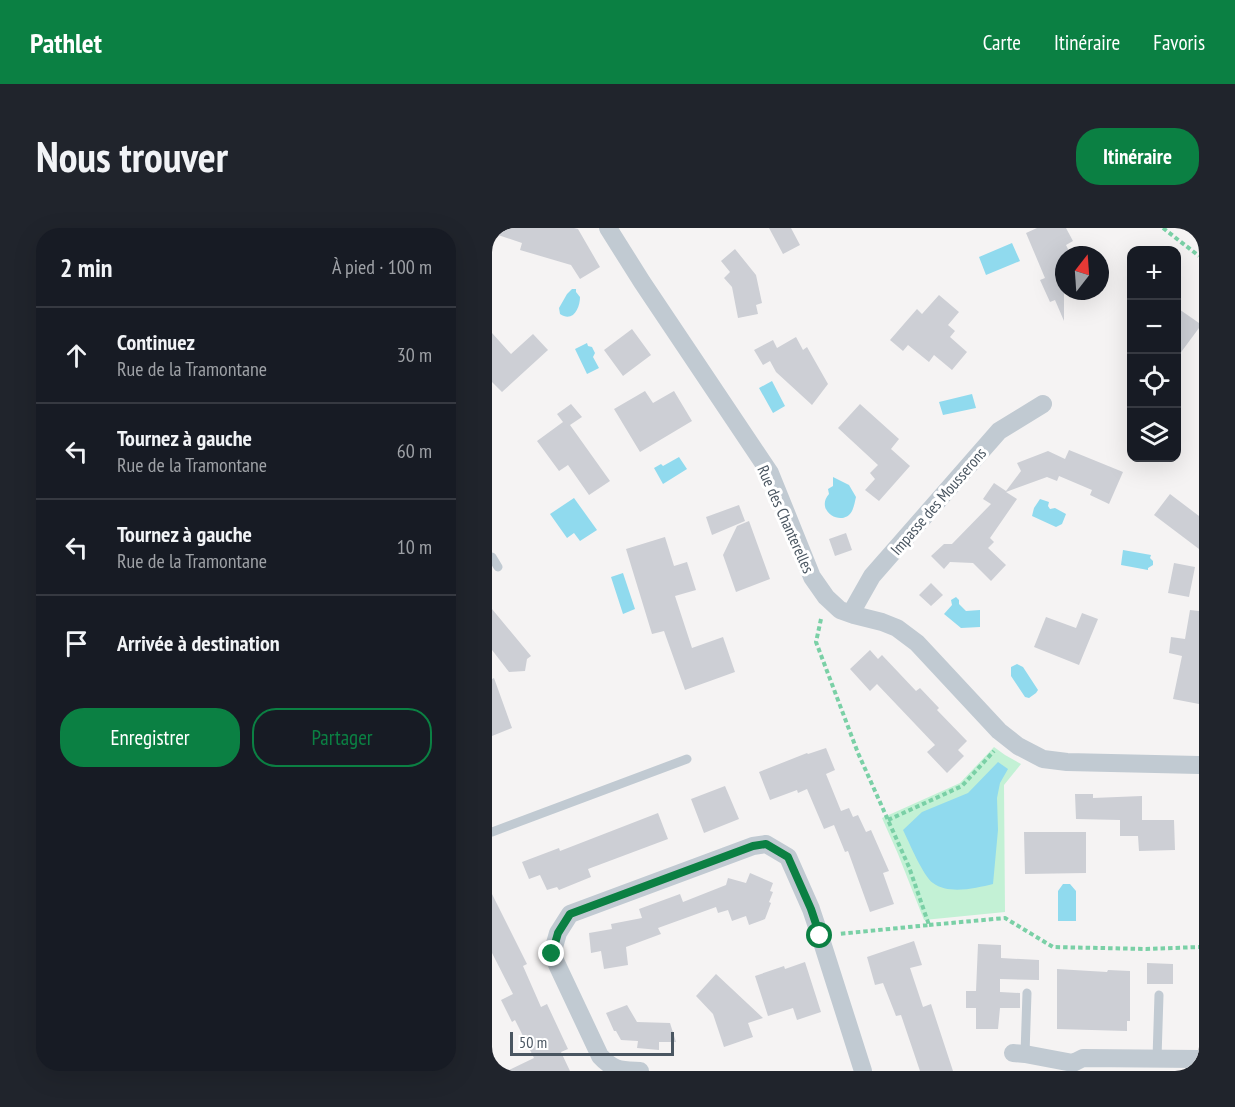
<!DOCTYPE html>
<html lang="fr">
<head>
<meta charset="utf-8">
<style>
	body { margin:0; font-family:"PT Sans Narrow",sans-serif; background:#20242c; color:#f1f3f6 }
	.controls { position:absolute; right:18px; top:18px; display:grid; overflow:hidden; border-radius:12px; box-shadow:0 6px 24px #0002 }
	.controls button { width:54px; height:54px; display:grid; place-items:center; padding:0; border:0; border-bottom:2px solid #363941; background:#171b24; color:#f1f3f6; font:30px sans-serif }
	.compass { position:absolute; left:563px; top:18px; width:54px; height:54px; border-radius:50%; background:#171b24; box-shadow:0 6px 24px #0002; rotate:17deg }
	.scale { position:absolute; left:18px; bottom:15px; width:164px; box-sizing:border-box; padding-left:6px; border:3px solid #4a5661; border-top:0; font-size:16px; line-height:21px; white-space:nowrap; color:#4a5661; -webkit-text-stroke:4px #fff; paint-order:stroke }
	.stop { position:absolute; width:18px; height:18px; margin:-14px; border:4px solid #0b8043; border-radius:50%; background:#fff }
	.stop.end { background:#0b8043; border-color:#fff; box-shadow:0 2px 6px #0008 }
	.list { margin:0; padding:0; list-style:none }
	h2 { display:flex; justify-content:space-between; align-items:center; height:78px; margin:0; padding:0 24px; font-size:26px }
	h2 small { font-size:20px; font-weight:400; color:#9ea1a6 }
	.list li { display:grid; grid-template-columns:39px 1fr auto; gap:18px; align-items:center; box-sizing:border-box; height:96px; padding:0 24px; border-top:2px solid #363941 }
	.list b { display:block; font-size:22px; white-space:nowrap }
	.list p { margin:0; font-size:20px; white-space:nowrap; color:#9ea1a6 }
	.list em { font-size:20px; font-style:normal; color:#9ea1a6 }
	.actions { display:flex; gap:12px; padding:18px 24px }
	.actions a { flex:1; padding:14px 0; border:2px solid #0b8043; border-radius:24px; text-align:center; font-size:21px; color:#0b8043 }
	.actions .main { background:#0b8043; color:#fff }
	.icon { flex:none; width:33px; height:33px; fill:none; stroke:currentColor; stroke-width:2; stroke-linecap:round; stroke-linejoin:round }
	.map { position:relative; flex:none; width:707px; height:843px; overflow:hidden; border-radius:24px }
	header { display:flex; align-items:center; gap:36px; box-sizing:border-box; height:84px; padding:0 30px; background:#0b8043; color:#fff }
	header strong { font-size:28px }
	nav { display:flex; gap:33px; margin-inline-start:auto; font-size:21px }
	.intro { display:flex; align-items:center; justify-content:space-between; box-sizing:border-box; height:144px; padding:0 36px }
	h1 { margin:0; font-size:42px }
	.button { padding:15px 27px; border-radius:24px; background:#0b8043; color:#fff; font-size:21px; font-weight:700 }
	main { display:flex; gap:36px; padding:0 36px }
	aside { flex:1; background:#171b24; border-radius:24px; box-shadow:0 6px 24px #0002 }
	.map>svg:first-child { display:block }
</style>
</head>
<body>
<header>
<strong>Pathlet</strong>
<nav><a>Carte</a><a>Itinéraire</a><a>Favoris</a></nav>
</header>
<div class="intro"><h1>Nous trouver</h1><a class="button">Itinéraire</a></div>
<main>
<aside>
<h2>2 min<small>À pied · 100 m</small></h2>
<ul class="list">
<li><svg class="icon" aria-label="ahead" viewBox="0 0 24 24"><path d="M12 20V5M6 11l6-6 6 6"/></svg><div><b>Continuez</b><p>Rue de la Tramontane</p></div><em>30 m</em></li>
<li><svg class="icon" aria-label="left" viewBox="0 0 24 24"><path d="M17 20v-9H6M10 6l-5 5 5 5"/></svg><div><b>Tournez à gauche</b><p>Rue de la Tramontane</p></div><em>60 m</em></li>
<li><svg class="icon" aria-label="left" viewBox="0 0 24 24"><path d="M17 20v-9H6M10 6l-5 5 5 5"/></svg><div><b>Tournez à gauche</b><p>Rue de la Tramontane</p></div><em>10 m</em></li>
<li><svg class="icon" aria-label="arrive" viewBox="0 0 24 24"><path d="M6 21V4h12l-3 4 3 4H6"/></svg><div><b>Arrivée à destination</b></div></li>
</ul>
<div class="actions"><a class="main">Enregistrer</a><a>Partager</a></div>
</aside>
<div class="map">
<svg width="707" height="843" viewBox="0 0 707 843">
	<rect width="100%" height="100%" fill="#f5f3f3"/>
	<path fill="#c3f1d5" d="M 502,519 L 513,527 L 529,536 L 512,557 L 513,684 L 432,692 L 406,626 L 390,590 L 468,555 Z"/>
	<path fill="#90daee" d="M 520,15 L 528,33 L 494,47 L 487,29 Z
		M 80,61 L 84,61 L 84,64 L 88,69 C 88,80 81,95 68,86 L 67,80 L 75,66 Z
		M 95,115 L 96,118 L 100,119 L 103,125 L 101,129 L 107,140 L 95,146 L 83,121 Z
		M 280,153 L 293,178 L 281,185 L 267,160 Z
		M 480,166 L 484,180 L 451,187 L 447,174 Z
		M 187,229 L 195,241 L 171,256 L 162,240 L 169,236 L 171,238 Z
		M 341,249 L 357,257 L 364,269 C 363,273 362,279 360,283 C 351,300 322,283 337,266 L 336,261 L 341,258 Z
		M 82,270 L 105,302 L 88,313 L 82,305 L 75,310 L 58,286 Z
		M 548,271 L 557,274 L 556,278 L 558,281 L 563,280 L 574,286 L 570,296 L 564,299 L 540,288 L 542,280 Z
		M 631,322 L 659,327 L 658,330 L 661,333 L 661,337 L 656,340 L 656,342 L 629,337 Z
		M 131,345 L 143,381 L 131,386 L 119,349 Z
		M 464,369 L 467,372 L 467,376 L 474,383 L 488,382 L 488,399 L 469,400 L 452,386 L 460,377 L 459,372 Z
		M 525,436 L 531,439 L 546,462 L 544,465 L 537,470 L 533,469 L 519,448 L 519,439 Z
		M 506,534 L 516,541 L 508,555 L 505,570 L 506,602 L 501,656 C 484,660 457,667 441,655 C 431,648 417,614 411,602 L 430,584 L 476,565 Z
		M 571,656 L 578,656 L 584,663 L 584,693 L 566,693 L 566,663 Z"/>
	<path fill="#cdcfd5" d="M 0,0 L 82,0 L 86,1 L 108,39 L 88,51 L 79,37 L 28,22 L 30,15 L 0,5 Z
		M 277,0 L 299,0 L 308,17 L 291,26 Z
		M 545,0 L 574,0 L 581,13 L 574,17 L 579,27 L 572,27 L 572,93 L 563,72 L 558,74 L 548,52 L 553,50 L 534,5 Z
		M 243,21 L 264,47 L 270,75 L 264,77 L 266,86 L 246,90 L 240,59 L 232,50 L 238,44 L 229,33 Z
		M 447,67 L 467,84 L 456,97 L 463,103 L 458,109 L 475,124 L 460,142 L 442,127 L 437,134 L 416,117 L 411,123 L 398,112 L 425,81 L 430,86 Z
		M 684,79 L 707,95 L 707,100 L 684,131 Z
		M 140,101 L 159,127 L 131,148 L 112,122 Z
		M 0,105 L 19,126 L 41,106 L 56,122 L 10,164 L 0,154 Z
		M 304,109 L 311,122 L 315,119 L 336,156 L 320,177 L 284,144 L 278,133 L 271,137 L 262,122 L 281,112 L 285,120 Z
		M 153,163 L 161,175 L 182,163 L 200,193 L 148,224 L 122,181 Z
		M 79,176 L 90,189 L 78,197 L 118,253 L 97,267 L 76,237 L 67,243 L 45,213 L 71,194 L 65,186 Z
		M 368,176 L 407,211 L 399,221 L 418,238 L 387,273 L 373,262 L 383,251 L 378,245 L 386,237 L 346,200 Z
		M 577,222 L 631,244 L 617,276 L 598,267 L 600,262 L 567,248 L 565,253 L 555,249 L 514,264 L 525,271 L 498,310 L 502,314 L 496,320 L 514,337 L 499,353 L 481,335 L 458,334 L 452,341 L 439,328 L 452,316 L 460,316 L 499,276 L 491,271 L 502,255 L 514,263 L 529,243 L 525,235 L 556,223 L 573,231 Z
		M 678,266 L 707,288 L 707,321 L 662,287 Z
		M 247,277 L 253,293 L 220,307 L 214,289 Z
		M 257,293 L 278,351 L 244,364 L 231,327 L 245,298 Z
		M 354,305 L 360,322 L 343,328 L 337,311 Z
		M 173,309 L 182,338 L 195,334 L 204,362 L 183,368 L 200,420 L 231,409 L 243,444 L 193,462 L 172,403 L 160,406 L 134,321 Z
		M 682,335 L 703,339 L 697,369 L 676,365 Z
		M 439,355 L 451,367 L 439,378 L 427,367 Z
		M 0,381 L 39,428 L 35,431 L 33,443 L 17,444 L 0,422 Z
		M 698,382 L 707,383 L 707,476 L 681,471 L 690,428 L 677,425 L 679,409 L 693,411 Z
		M 590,385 L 606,391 L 587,437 L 542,419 L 554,389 L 584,400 Z
		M 378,422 L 386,431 L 390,427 L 424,463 L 428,460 L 447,480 L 445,482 L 475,513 L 466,522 L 472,528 L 455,545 L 435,524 L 443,517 L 385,456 L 378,463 L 358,441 Z
		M 2,450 L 20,500 L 0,508 L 0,451 Z
		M 334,520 L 343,542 L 334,546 L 349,583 L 357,580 L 361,589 L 366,587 L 374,604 L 379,602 L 397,643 L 391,645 L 402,676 L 378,684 L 356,623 L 353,624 L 342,597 L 332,601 L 315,561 L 306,565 L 305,562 L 278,572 L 267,544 L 315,525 L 316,526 Z
		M 233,558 L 247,591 L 212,605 L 199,571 Z
		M 583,566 L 601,566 L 601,570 L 650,568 L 650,592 L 682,592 L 683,622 L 647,623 L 646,608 L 628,608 L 628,592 L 584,591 Z
		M 166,585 L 176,611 L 96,641 L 99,649 L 67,662 L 65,659 L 55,662 L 48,647 L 37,651 L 30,634 L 67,620 L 68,623 Z
		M 532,604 L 594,604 L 594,645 L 533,646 Z
		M 258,645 L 281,655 L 278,663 L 281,664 L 277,674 L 279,675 L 273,691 L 257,697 L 254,688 L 240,693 L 236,682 L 226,685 L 224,679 L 166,700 L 169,706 L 134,719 L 136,737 L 112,741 L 109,723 L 99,725 L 97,705 L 120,701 L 119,696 L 150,690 L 147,681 L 188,666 L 191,674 L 234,657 L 236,650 L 254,655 Z
		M 0,666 L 35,736 L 31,738 L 49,779 L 55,776 L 76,821 L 69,824 L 78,843 L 15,843 L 42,830 L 23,792 L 20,794 L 9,772 L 21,766 L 0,725 Z
		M 422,713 L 430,737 L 418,740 L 431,779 L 439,776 L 461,843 L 428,843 L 409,787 L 404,788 L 391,755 L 383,757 L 375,729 Z
		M 486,716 L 509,717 L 509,730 L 547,732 L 547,752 L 508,751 L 508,764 L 528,765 L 528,780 L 508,780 L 506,801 L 484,801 L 484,780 L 474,780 L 474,763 L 484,763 Z
		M 313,734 L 329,784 L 305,792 L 301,780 L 276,788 L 263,748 L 292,738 L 293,741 Z
		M 655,735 L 681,736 L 681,756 L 655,756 Z
		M 565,741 L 615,744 L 616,742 L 638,743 L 638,793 L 635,793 L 635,803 L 565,801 Z
		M 224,746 L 271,790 L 256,795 L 261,809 L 232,819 L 221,786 L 204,768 Z
		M 135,777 L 145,794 L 178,795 L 184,814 L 167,814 L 167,822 L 145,820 L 146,813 L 129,812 L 124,803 L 122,803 L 114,785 Z"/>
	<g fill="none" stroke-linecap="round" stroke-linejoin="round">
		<path stroke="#7ad0a6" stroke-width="4" stroke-dasharray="4.5 3" stroke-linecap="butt" d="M 671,0 L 707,28
			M 329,391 L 324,414 L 366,525 L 417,639 L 437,697 L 347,706
			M 396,592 L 470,558 L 502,523
			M 437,697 L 513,690 L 561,719 L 654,721 L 707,719"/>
		<path stroke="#c1cad2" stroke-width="9" d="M 0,329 L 6,339
			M 0,604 L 195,531
			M 533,826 L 535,765
			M 665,830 L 667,767"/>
		<path stroke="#c1cad2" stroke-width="18" d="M 116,0 L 150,54 L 278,245 L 320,349 L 334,369 L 348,382 L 362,387 L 390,394 L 405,400 L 425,415 L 507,503 L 526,518 L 551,531 L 575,534 L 707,537
			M 362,387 L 363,378 L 380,348 L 507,203 L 551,176
			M 521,825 L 533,826 L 581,835 L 591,830 L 707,831
			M 148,843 C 128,842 122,843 108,828 L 60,726 L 66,705 L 78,686 L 261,618 L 274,616 L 296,629 L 319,681 L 328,708 L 371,843"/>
	</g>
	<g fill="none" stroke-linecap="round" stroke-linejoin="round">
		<path stroke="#0b8043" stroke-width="8" d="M 60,726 L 66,705 L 78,686 L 261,618 L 274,616 L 296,629 L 319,681 L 328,708"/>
	</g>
	<g text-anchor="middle" stroke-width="6" stroke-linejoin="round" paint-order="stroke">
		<g font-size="16" fill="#4a5661" stroke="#fff">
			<text transform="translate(446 273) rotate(-49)" y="6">Impasse des Mousserons</text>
			<text transform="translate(294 291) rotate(66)" y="6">Rue des Chanterelles</text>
		</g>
	</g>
</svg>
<div class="controls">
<button>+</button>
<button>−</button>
<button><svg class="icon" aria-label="locate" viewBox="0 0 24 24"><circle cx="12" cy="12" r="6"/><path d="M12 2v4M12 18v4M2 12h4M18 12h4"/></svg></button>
<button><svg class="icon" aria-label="layers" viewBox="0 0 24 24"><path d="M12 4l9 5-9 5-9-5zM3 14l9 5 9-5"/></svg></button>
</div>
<svg class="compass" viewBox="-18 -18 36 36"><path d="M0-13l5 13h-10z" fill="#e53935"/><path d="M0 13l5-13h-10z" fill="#9ea1a6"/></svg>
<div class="scale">50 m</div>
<div class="stop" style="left:328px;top:708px"></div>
<div class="stop end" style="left:60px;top:726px"></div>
</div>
</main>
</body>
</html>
